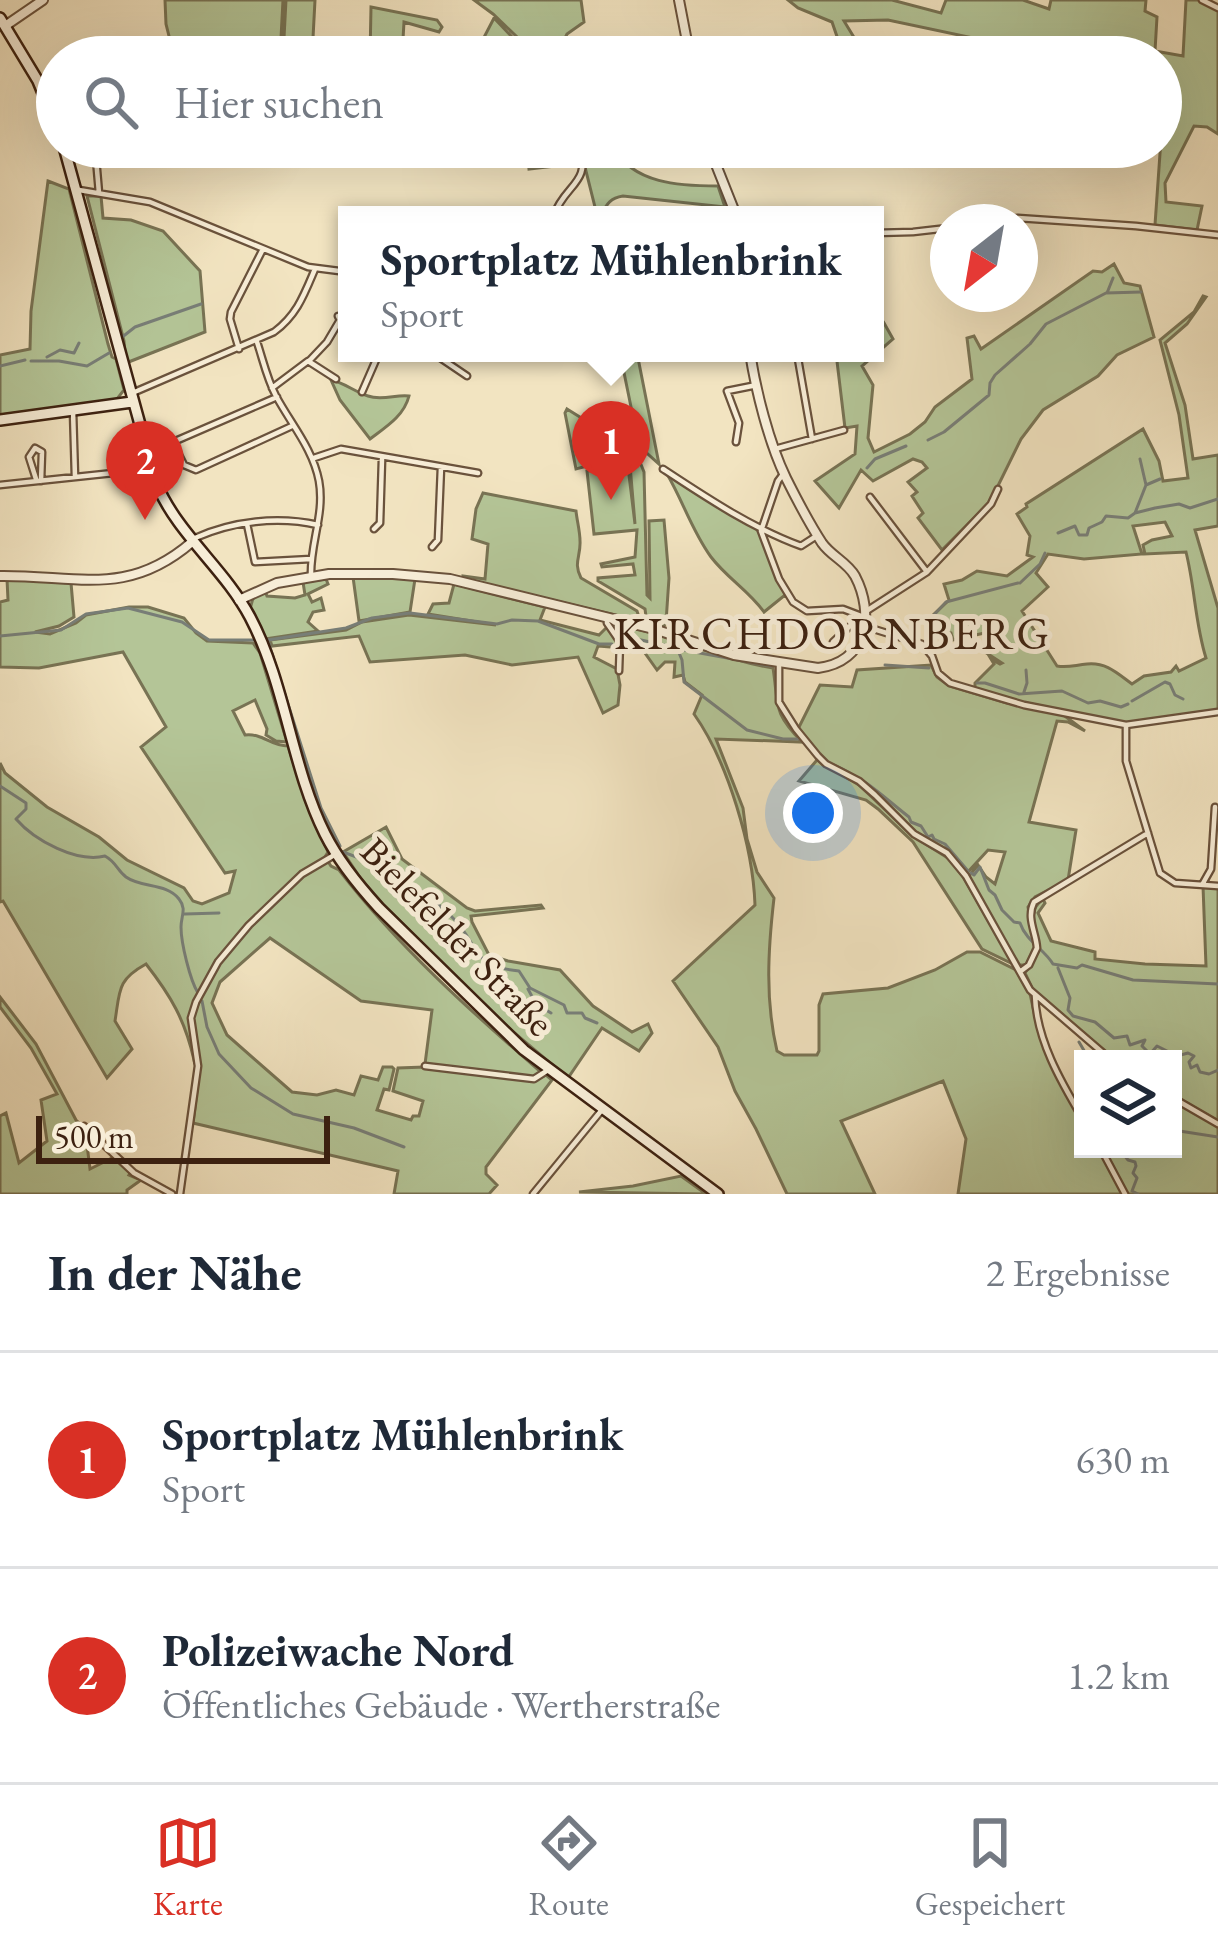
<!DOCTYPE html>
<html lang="de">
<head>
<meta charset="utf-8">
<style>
	body { margin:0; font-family:"EB Garamond",serif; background:#f6f6f7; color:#1f2937 }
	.controls { position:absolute; right:36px; bottom:36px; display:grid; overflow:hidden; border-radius:0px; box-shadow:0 12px 48px #0002 }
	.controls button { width:108px; height:108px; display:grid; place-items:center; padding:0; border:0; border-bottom:3px solid #e0e1e3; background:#fff; color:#1f2937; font:60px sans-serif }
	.compass { position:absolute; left:930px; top:204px; width:108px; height:108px; border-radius:50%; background:#fff; box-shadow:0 12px 48px #0002; rotate:211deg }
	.scale { position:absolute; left:36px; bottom:30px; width:294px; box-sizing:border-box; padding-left:12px; border:6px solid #3d2110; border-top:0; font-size:33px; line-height:42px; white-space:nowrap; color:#3d2110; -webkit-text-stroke:9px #f7edd7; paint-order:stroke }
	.you { position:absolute; left:813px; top:813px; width:42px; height:42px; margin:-30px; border:9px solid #fff; border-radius:50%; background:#1a73e8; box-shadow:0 0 0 18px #1a73e833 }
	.badge { display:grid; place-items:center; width:78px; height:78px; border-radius:50%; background:#d93025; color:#fff; font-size:39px; font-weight:700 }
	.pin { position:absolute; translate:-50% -99px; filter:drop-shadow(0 3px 6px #0008) }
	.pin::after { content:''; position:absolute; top:63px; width:42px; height:36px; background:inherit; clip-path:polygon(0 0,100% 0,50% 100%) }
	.popup { position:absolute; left:338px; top:206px; width:546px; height:156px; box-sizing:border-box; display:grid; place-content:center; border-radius:0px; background:#fff; filter:drop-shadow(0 3px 9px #0005); font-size:39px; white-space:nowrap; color:#747a83 }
	.popup b { font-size:45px; color:#1f2937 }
	.popup::after { content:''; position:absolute; left:50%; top:100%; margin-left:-24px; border:24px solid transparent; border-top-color:#fff }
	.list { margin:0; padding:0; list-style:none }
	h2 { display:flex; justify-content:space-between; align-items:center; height:156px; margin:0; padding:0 48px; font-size:51px }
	h2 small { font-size:39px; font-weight:400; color:#747a83 }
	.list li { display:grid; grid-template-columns:78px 1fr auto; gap:36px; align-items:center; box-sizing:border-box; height:216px; padding:0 48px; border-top:3px solid #e0e1e3 }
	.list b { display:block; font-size:45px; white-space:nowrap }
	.list p { margin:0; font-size:39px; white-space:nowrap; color:#747a83 }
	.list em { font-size:39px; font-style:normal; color:#747a83 }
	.icon { flex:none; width:66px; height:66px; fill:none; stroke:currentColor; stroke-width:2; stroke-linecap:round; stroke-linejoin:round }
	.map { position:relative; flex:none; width:1218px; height:1194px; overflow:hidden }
	.search { position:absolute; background:#fff; box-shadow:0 12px 48px #0002; left:36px; right:36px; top:36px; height:132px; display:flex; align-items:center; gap:30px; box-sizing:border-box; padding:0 42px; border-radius:66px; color:#747a83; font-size:45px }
	.sheet { height:588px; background:#fff }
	nav { display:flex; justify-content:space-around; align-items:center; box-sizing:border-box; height:168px; border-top:3px solid #e0e1e3; background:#fff; font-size:33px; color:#747a83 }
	nav a { display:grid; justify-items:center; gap:6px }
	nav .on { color:#d93025 }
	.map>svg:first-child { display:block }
</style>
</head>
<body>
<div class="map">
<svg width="1218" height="1194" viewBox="0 0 1218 1194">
	<rect width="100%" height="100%" fill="#f2e4c1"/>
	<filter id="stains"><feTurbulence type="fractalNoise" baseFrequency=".00167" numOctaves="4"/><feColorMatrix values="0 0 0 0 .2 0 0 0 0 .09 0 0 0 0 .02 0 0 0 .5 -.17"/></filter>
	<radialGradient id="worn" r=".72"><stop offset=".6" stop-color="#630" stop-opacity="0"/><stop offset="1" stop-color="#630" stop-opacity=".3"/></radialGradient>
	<path fill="#b4c597" stroke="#787354" stroke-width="3" fill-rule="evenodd" d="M 165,0 L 283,0 L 280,57 L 189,57 L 186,40 L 171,44 L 166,24 Z
		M 286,0 L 315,0 L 312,57 L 283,57 Z
		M 474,0 L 581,0 L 584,22 L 567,34 L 563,42 L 570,57 L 538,57 L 493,14 Z
		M 788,0 L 892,0 L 941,13 L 946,0 L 1023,0 L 1049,9 L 1051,0 L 1146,0 L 1145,11 L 1157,17 L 1155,51 L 1183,56 L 1186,0 L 1199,0 L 1218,10 L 1218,134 L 1207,127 L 1194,126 L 1165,183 L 1166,202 L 1202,206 L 1197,230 L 1155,225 L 1162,125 L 1161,57 L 1045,57 L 1039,52 L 888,20 L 844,21 L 866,57 L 844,57 L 832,22 L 798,8 Z
		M 371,7 L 437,20 L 442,27 L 439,32 L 404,22 L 402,57 L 370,57 Z
		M 494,18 L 530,56 L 529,57 L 460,57 L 461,39 L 478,49 Z
		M 527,147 L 578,147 L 582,163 L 529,169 Z
		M 580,147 L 613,147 C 633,184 680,186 718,186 L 725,207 L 623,196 C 610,198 607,204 601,215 L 597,215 Z
		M 48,181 L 69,189 L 108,344 L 112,357 L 116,359 L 124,390 L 117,399 L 103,402 L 0,415 L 0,355 L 30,349 L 31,311 Z
		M 87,196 L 101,196 L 103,218 L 131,220 L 163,231 L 200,271 L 205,332 L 126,363 L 124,341 Z
		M 1114,264 L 1124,283 L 1140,286 L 1154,337 L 1117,355 L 1098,376 L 1043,410 L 1021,439 L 990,502 L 942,550 L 918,518 L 923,513 L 912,496 L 917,492 L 908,482 L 927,468 L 922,462 L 913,459 L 873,481 L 861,470 L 839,508 L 815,481 L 855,454 L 857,426 L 845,428 L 836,353 L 875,353 L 875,332 L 884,323 L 893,339 L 862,366 L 873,385 L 868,438 L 874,452 L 910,434 L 925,422 L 935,407 L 972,379 L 967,338 L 974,336 L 981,349 L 1093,271 L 1102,272 Z
		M 1203,296 L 1206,297 L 1187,324 L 1165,343 L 1185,405 L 1193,459 L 1218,455 L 1218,526 L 1195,530 L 1218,608 L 1218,710 L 1124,723 L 1003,698 L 975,689 L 975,683 L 994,664 L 991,659 L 1000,664 L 1002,663 L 985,652 L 986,648 L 993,646 L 989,632 L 953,640 L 951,633 L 931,633 L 928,629 L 934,623 L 930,618 L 949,600 L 944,584 L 962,580 L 977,571 L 1007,576 L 1033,557 L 1027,555 L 1030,536 L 1017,514 L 1027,507 L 1026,504 L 1143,429 L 1159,461 L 1163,481 L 1188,478 L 1179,415 L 1160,340 L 1194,312 ZM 1165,522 L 1172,536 L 1152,540 L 1143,545 L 1145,554 L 1186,552 C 1195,588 1195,623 1206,658 L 1179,671 L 1176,666 L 1171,672 L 1144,676 L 1132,684 C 1117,673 1106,662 1087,664 C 1075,665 1068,668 1057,666 L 1022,611 L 1048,587 L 1036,573 L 1048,554 L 1084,559 L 1142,554 L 1133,526 Z
		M 620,353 L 637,353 L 659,464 L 639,446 Z
		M 331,380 C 343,382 355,392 368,396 C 382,401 397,394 409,396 C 404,416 386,427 370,439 L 340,400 Z
		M 567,409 L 636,452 L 644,472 L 647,595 L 650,598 L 649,521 L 664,520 L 669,578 L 666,622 L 663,628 L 647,623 L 645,609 L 598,581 L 598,578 L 635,575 L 633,564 L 602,567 L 601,564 L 635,557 L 637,530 L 594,534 L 587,471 L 628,467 L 635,524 L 630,465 L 587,466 L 576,469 L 565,413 Z
		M 667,474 L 755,527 L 762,536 L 790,600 L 785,595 L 764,612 C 749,591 727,578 711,557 C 692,531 683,501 667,474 Z
		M 483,493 L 576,511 C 577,521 580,531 580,541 C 581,556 573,563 581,578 L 637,611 L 639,617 L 636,620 L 463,579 L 463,576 L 485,579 L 488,544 L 472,539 L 476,509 Z
		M 353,577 L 415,579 L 410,612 L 359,621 Z
		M 7,579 L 71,583 L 74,617 L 59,626 L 35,632 L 50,634 L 76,623 L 86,615 L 129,607 L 148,607 L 184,618 L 196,633 L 207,641 L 253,643 L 260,653 L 287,742 L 276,741 L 266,735 L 267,729 L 255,700 L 233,711 L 245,735 C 263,733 270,746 288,746 L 306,802 L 328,852 L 325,857 L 331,866 L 339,870 C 397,945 470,1011 542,1073 L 534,1077 L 425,1064 L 432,1010 L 361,1001 L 270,938 L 220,982 L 212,1003 L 227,1035 L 292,1092 L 317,1095 L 336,1090 L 354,1095 L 361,1076 L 378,1080 L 383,1067 L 392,1067 L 394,1069 L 389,1090 L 384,1089 L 377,1110 L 411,1120 L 413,1116 L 419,1116 L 423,1101 L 393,1091 L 398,1068 L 425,1067 L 534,1080 L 546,1075 L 552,1080 L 486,1167 L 486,1174 L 497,1185 L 489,1194 L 394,1194 L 398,1171 L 193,1123 L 200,1066 L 193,1017 L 201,997 L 198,994 L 189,1018 L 196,1056 L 194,1060 C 185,1020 171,996 146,964 C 117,980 120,990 115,1021 L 132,1049 L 107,1078 L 3,901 L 0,902 L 0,763 L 5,773 L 47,807 L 99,837 L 127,860 L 184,888 L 193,901 L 202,904 L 229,893 L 235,871 L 225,873 L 141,747 L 166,727 L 123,652 L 39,668 L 0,667 L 0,602 L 8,600 Z
		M 326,579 L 328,584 L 308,594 L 312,602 L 321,598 L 324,610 L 313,612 L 308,622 L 318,631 L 265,639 L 250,609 L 253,598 L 265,591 L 267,596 L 295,598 L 305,595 L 303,582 Z
		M 454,584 L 545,607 L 540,620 L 599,635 L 608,626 L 619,643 L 610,647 L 598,646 L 594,657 L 617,669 L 620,685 L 618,705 L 603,713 L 578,657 L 512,665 L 465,655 L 370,662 L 359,636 L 272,646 L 270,640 L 346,630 L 362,622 L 409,615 L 496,625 L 428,614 L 433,604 L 449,603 Z
		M 610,624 C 665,631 717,659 773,668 C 779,706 772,711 802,742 L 716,739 L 743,808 L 747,839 L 757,872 L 774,898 C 768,950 765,1000 777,1051 L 784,1055 L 817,1055 L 819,1051 L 819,1005 L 823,994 L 888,988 L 935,970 L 967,952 L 980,952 L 1016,970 L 1030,994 L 1038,1030 L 1056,1074 L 1083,1122 L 1083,1149 L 1099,1149 L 1123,1194 L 958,1194 L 966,1139 L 943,1081 L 841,1121 L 875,1194 L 787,1194 L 756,1129 L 735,1091 L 718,1047 L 673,981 L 755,905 C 753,847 728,762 694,714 L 702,695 L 685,682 L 683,675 L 674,677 L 675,662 L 665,662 L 657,670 L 642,649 L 623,646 Z
		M 931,665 L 937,677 L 949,686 L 1007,703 L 1062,714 L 1085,731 L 1068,722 L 1057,721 L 1029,822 L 1076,830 L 1068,880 L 1035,897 L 1028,907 L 1035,947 L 1026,965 L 1018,965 L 968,877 L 978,865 L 986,877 L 995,884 L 1005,852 L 988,850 L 966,874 L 953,855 L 916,832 L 876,793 L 822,759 L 798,729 L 820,685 L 852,687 L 857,670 Z
		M 817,760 L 859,785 L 913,836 L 951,860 L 964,878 L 1013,964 L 982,949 L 913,842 L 878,809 L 866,800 L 799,781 Z
		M 386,827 L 402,859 L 467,908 L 475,911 L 541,905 L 543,908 L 471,916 L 472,922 L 489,955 L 508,961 L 560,970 L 593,1006 L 632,1032 L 648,1024 L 652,1033 L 639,1051 L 602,1028 L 568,1078 L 498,1019 L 382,903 L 361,879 L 343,852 Z
		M 1203,886 L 1218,888 L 1218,1121 L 1173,1095 L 1173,1059 L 1114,1059 L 1034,992 L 1025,973 L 1039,950 C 1039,930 1024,913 1043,899 L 1045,903 L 1038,913 L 1051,941 L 1095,952 L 1095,959 L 1145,964 L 1206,966 Z
		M 0,997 L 36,1044 L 76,1120 L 85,1129 L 90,1169 L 114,1157 L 131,1172 L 129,1175 L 141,1180 L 127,1190 L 127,1194 L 0,1194 L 0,1116 L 6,1113 L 19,1163 L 47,1141 L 41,1100 L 57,1094 L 31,1048 L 0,1007 Z
		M 1173,1099 L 1218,1126 L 1218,1194 L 1127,1194 L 1104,1149 L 1173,1149 Z
		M 681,1176 L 706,1194 L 579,1192 L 633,1186 Z"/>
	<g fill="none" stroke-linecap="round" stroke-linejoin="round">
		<path stroke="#787e77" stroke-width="3" d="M 1107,293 L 1113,278
			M 121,338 L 135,327 L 201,304
			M 47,357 L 60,350 L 74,353 L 79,343
			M 31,361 L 59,361 L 87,366 L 109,353
			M 0,366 L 25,360
			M 928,440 L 944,432 L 989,395 L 990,383 L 995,375 L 1030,344 L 1046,324 L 1106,293 L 1141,292
			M 867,468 L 875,459 L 906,446
			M 1146,485 L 1160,479
			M 1135,513 L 1146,485 L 1140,459
			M 1058,533 L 1075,526 L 1079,535 L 1087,535 L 1089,528 L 1102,522 L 1106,516 L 1128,518 L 1135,513 L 1155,508 L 1179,504 L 1190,508 L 1218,499
			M 1020,583 L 1040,564 L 1045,553
			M 931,618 L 946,602 L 1018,583
			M 0,636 L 61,630 L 86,614 L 128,608 L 182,622 L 209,640 L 268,640 L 346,628 L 372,618 L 410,613 L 497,624 L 512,620 L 538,621 L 599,644 L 612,644
			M 268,641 L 321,808 L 340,846
			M 624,641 L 632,638 L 677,648 L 682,660 L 684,682 L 747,730 L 783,739 L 799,739
			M 678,649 L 771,666
			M 885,665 L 929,668
			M 977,683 L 985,683 L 1019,694 L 1062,691 L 1088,703 L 1100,701 L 1121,707 L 1128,704
			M 1024,692 L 1027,683 L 1026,670
			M 1132,701 L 1165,682 L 1170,684 L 1175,695 L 1183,699
			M 834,765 C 869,781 882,796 909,817 L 911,822 L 921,826 L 928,837 L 932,835 L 934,839 L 945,844 L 968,871
			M 0,786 L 26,803 L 26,809 L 16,819 C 35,841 77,863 105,856 C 116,862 117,870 126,877 C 141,888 167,883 179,899 C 187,909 181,916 181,927 C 181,943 190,980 198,993
			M 343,852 C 378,864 422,888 450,915 C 482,945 467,966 519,971 L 530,988 L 564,1005 L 567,1013 L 582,1013 L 585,1018 L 597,1023
			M 971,873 L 974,875 L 980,867 L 989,890 L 995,895 L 1002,910 L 1014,922 L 1020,923 C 1026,941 1044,949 1053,964 L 1077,968 L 1082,965 L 1133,980 L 1218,984
			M 185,914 L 219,913
			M 1058,968 L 1070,998 L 1068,1010 L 1073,1016 L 1095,1022 L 1114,1038 L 1127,1036 L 1130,1045 L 1145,1040 L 1142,1046 L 1150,1054 L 1157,1046 L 1167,1051 L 1164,1059
			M 528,989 L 536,1004 L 551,1013
			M 202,1001 L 207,1027 L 219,1054 L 251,1088 L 293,1114 L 354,1128 L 404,1147
			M 1079,1042 L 1089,1059
			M 1173,1063 L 1177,1056 L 1188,1053 L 1194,1056 L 1189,1062 L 1191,1068 L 1197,1065 L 1200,1072 L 1209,1074 L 1218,1070
			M 1173,1130 L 1218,1137
			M 1112,1149 L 1114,1152 L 1121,1151 L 1128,1160 L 1135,1162 L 1136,1166 L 1133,1173 L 1137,1178 L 1132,1191 L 1138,1194"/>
		<g stroke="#6a523c" stroke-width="9">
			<path id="minor" d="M 1202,0 L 1218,8
				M 95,147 L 99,193
				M 79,190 L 150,202 L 308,267 L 347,272
				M 554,215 C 565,184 592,183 579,147
				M 989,222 L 1018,218 L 1136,226 L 1218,235
				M 875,233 L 913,232 L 948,228
				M 257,342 C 263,360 267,379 276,396 C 291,424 313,449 319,481 C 325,514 310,543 311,576
				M 239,349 L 230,319 L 231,312 L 263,249
				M 433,353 L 467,376
				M 797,353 L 812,439
				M 310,360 L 327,342 L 340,320 L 338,316
				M 272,388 L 308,361 L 336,379
				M 362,392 L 379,353
				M 130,394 L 274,332 C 297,315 304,295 315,269
				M 73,411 L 75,477
				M 736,442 L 739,423 L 727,391 L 757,385
				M 173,443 L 184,465 L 196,470 L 292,426
				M 775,449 L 844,430
				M 150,452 L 277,397
				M 314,458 L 341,449 L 478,473
				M 663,469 C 707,498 752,528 801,546 L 818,535
				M 784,473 L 778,481 L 761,531 L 779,579 L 793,602 L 807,611 L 843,609 L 864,617
				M 36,479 L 29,457 L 35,448 L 42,452 L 41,481
				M 0,485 L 151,469
				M 870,497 L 927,572
				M 247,524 L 255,562 L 311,559
				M 374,529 L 380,523 L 382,459
				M 195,538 C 233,521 278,516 318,525
				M 432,547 L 438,540 L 441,467
				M 868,610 L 927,572 L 991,504 L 998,489
				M 607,619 L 607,623 L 620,642 L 619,671
				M 864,626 L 922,644 L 932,656 L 938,673 L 950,683 L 1024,705 L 1126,725 L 1218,712
				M 833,642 L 851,625 L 863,631
				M 779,664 L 779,702 L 796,729 L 818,756 L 826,764 L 859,781 L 875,795 L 914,834 L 947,853 L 966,876 L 1030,990 L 1110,1059
				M 1126,725 L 1126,761 L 1160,873 L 1175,883 L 1218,886
				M 1202,885 L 1211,869 L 1215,807
				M 1021,971 L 1029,965 L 1037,948 C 1036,932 1026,918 1034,902 L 1148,833
				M 1035,995 C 1036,1039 1061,1082 1083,1119
				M 425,1066 L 534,1079 L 548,1070
				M 1173,1098 L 1218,1124
				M 84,1126 L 134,1173 L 172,1194
				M 1101,1149 L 1125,1194
				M 180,1194 L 198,1066 L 191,1018 L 196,1002 L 218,962 L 249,925 L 302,874 L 336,854
				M 533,1194 L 601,1111"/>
		</g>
		<g stroke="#6a523c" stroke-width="12">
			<path id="tertiary" d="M 679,0 L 690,57
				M 5,26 L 43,0
				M 709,147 L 736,215
				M 0,576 C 77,575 127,598 192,542
				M 239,600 L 277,583 L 329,574 L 393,574 L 450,579 L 654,629 L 734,655 L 818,668 C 867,662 875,614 855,576 C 847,562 831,556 822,543 C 809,523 797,500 786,478 C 769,443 756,391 750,353"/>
		</g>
		<g stroke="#3d2110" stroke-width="14">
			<path id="secondary" d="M 0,18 L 38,81 L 57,127
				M 64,147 L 156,483 C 178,535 224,568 250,617 C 286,685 291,766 325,834 C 339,862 358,885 379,908 L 524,1050 L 718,1194
				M 0,420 L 132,402"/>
		</g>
		<use href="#minor" stroke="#f7edd7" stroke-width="4.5"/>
		<use href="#tertiary" stroke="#f7edd7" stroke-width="8"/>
		<use href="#secondary" stroke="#f7edd7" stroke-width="9"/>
	</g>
	<g text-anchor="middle" stroke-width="10" stroke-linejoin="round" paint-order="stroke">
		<g font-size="39" fill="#3d2110" stroke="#f7edd7">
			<text transform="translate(458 936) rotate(46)" y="14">Bielefelder Straße</text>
		</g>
		<g font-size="45" letter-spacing="3" fill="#3d2110" stroke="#f7edd7">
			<text x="833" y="649">KIRCHDORNBERG</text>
		</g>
	</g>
	<rect width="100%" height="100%" filter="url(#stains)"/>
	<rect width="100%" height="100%" fill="url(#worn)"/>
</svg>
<div class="controls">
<button><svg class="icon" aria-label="layers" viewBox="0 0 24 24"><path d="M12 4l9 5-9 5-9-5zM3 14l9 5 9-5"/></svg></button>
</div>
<svg class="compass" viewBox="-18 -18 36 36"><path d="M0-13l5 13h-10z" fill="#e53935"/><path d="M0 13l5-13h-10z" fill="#747a83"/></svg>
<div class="scale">500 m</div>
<div class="you"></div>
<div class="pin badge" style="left:611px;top:500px">1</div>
<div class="popup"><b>Sportplatz Mühlenbrink</b>Sport</div>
<div class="pin badge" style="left:145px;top:520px">2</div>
<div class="search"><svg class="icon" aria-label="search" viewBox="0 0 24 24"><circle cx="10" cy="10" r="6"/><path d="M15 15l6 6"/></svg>Hier suchen</div>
</div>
<section class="sheet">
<h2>In der Nähe<small>2 Ergebnisse</small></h2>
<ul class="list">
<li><span class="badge">1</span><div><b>Sportplatz Mühlenbrink</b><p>Sport</p></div><em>630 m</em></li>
<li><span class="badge">2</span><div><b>Polizeiwache Nord</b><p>Öffentliches Gebäude · Wertherstraße</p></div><em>1.2 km</em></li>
</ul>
</section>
<nav>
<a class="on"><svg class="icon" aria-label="map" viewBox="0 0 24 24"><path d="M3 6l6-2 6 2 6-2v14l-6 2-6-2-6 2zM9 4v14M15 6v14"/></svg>Karte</a>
<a><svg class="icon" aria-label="directions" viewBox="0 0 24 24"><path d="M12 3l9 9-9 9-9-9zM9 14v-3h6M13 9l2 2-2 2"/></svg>Route</a>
<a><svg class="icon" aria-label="saved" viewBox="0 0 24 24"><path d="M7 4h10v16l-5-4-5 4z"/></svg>Gespeichert</a>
</nav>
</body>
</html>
